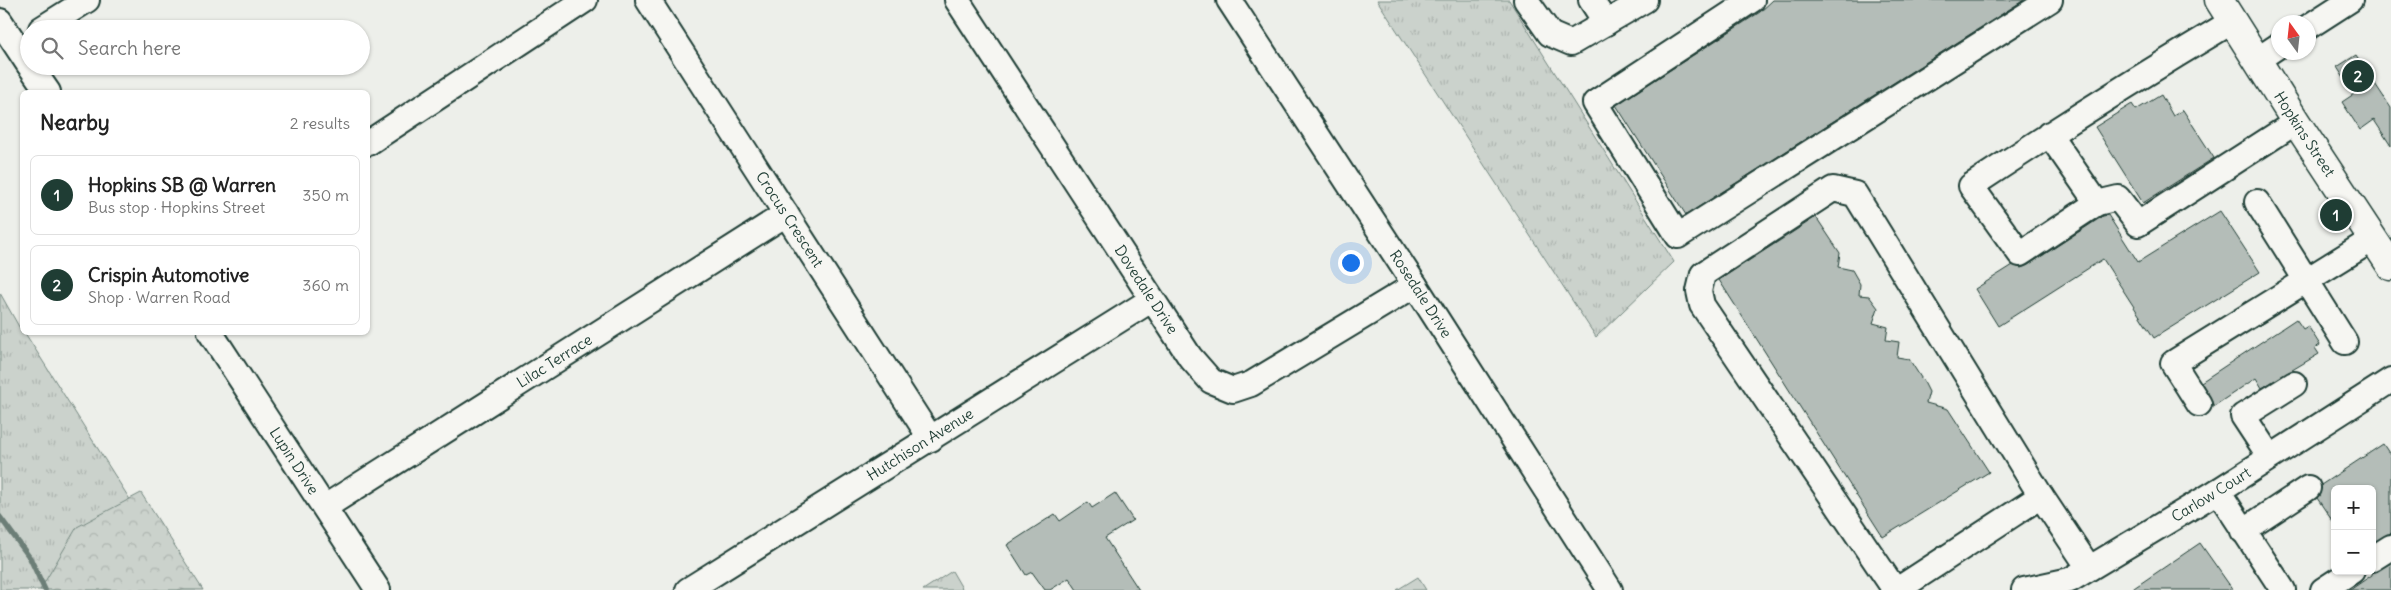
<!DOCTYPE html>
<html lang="en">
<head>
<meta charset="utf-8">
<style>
	body { margin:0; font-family:Delius,sans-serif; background:#f6f6f6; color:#222 }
	.controls { position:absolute; right:15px; bottom:15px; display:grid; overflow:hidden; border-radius:8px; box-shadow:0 1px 4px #0004 }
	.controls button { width:45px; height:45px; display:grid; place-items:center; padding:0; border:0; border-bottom:1px solid #e0e0e0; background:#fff; color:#222; font:25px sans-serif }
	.compass { position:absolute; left:2271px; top:15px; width:45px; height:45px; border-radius:50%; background:#fff; box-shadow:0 1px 4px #0004; rotate:345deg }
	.you { position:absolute; left:1350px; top:262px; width:18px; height:18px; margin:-12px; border:4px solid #fff; border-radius:50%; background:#1a73e8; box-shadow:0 0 0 8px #1a73e833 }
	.badge { display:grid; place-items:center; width:32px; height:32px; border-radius:50%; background:#1f3d34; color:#fff; font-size:16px; font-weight:700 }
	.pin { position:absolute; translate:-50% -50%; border:2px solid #fff; box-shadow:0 1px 5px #0006 }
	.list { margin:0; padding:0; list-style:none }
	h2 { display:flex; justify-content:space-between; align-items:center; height:65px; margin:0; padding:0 20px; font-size:21px }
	h2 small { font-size:16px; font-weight:400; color:#767676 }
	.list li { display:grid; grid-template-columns:32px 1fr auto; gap:15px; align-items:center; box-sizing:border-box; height:80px; margin:0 10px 10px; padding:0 10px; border:1px solid #e0e0e0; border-radius:8px }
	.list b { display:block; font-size:19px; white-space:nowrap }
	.list p { margin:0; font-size:16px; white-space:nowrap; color:#767676 }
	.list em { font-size:16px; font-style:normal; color:#767676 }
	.icon { flex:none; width:28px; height:28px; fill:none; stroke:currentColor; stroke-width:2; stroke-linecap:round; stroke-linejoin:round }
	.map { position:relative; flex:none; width:2391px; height:590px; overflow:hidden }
	.search { position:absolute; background:#fff; box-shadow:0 1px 4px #0004; left:20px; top:20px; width:350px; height:55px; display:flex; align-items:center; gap:12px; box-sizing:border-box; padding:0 18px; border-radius:28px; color:#767676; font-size:19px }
	.panel { position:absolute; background:#fff; box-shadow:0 1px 4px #0004; left:20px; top:90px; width:350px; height:245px; border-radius:8px }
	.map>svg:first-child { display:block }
</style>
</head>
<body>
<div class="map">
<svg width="2391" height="590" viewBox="0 0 2391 590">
	<defs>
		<pattern id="grass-tufts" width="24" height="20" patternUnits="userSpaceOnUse" patternTransform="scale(1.25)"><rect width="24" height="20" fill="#cbd2cc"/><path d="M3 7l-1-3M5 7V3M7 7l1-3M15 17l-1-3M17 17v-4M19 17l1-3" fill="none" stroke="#aeb5b0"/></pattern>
		<pattern id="forest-crowns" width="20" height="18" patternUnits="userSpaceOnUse" patternTransform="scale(1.25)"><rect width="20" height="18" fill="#cbd2cc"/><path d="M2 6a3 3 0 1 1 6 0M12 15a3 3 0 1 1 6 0" fill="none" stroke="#aeb5b0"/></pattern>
	</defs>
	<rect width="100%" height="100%" fill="#edefea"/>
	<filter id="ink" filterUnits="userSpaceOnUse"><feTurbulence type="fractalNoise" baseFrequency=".02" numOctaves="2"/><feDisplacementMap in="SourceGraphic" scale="10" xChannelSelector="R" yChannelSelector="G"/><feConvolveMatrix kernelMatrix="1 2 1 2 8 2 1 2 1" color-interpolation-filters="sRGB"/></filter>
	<g filter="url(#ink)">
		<path fill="url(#grass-tufts)" stroke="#758880" d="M 1377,0 L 1509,0 L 1674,262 L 1596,337 Z
			M 0,293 L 22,332 L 25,333 L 146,525 L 196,590 L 0,590 Z
			M 952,571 L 963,590 L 923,590 Z"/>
		<path fill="url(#forest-crowns)" stroke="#758880" d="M 141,493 L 203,590 L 40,590 L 77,527 Z"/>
		<path fill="#cbd2cc" stroke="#758880" d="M 1418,577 L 1426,590 L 1397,590 Z"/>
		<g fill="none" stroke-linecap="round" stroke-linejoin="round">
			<path stroke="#6c7e77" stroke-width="5.5" d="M 0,517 L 30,558 L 45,590"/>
		</g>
		<path fill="#b4bdb8" stroke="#1f3d34" d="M 1773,0 L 2024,0 L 1686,215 L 1616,105 L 1760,12 Z
			M 2356,55 L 2391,108 L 2391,146 L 2374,120 L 2360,130 L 2342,102 L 2354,94 L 2337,67 Z
			M 2161,95 L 2173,116 L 2183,110 L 2214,158 L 2143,203 L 2095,127 L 2132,104 L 2136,110 Z
			M 2220,211 L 2260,272 L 2154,338 L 2103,259 L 1998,326 L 1975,289 L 2013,265 L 2021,268 L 2028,265 L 2103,216 L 2108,215 L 2138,262 Z
			M 1816,217 L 1840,253 L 1838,267 L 1852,270 L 1860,284 L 1859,295 L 1869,296 L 1878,308 L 1873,323 L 1888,327 L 1886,340 L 1899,342 L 1897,357 L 1909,359 L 1925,384 L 1929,392 L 1926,403 L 1948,409 L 1989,472 L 1883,537 L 1719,280 Z
			M 2296,319 L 2303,329 L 2308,326 L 2320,345 L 2315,348 L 2319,354 L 2262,388 L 2256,378 L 2214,406 L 2201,382 Z
			M 2383,444 L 2391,456 L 2391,533 L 2372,543 L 2372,489 L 2335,489 L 2335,525 L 2317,498 L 2320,494 L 2321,485 Z
			M 1115,493 L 1133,520 L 1105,538 L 1139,590 L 1077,590 L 1069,578 L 1050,590 L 1045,590 L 1032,572 L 1026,575 L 1007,545 L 1055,514 L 1060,521 L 1088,502 L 1092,508 Z
			M 2200,543 L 2233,590 L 2131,590 Z
			M 2391,563 L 2391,590 L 2350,590 L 2372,575 L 2372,573 Z"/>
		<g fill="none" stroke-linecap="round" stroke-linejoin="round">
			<g stroke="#1f3d34" stroke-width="28">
				<g id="minor">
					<path id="s1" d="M 648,0 L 931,439"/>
					<path id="s2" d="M 957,0 L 1190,357 L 1211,381 L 1233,390 L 1251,384 L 1415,285"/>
					<path id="s3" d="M 1229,0 L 1415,285 L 1610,590"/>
					<path d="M 1526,0 L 1550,34 L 1571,43 L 1645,0"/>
					<path d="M 1591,0 L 1606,23"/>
					<path d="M 1752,0 L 1595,103 L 1678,236 L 2050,0"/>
					<path d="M 0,21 L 29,65"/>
					<path d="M 2308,27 L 2350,0"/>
					<path d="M 41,29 L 87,0"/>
					<path d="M 2257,60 L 2278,46"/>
					<path d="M 30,66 L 48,92"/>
					<path d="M 2049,134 L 2097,203 L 2020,254 L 1971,186 C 2057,129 2144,74 2233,21"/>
					<path d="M 368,143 L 585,0"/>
					<path d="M 2257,202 L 2345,342"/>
					<path d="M 2097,203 L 2118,198 L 2138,224 L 2296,122"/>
					<path id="s4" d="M 210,332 L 378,590"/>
					<path d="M 2199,404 L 2173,363 L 2373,239"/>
					<path d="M 2270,457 L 2243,416 L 2294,384"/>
					<path d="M 2218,491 L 2283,590"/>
					<path id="s5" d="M 325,507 L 786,214"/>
					<path d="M 2243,531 L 2308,488"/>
					<path d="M 2372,559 L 2391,547"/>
					<path id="s6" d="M 688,590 L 1151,300"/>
					<path d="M 1895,590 L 1702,305 L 1699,291 L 1703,274 L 1833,189 L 1855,194 L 2041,496"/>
					<path d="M 1897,590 L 2041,496 L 2089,568"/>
					<path id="s7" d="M 2024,590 L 2070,580 L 2218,491 L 2391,380"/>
					<path d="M 2323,590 L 2352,571"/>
				</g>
			</g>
			<g stroke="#1f3d34" stroke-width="31">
				<g id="major">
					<path id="s8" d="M 2219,0 L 2296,122 L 2391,266"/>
				</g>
			</g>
			<use href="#minor" stroke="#f6f6f2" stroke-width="24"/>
			<use href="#major" stroke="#f6f6f2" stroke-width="28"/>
		</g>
	</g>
	<g text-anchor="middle" stroke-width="4" stroke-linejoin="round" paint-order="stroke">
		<g font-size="15" fill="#1f3d34" stroke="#f6f6f2">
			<text dy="5" stroke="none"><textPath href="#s8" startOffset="159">Hopkins Street</textPath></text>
			<text dy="5" stroke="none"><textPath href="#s1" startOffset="261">Crocus Crescent</textPath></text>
			<text dy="5" stroke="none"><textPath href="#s2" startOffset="346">Dovedale Drive</textPath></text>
			<text dy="5" stroke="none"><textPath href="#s3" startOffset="351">Rosedale Drive</textPath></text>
			<text dy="5" stroke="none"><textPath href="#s5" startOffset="272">Lilac Terrace</textPath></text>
			<text dy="5" stroke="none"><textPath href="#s6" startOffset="274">Hutchison Avenue</textPath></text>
			<text dy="5" stroke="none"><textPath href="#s4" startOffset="154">Lupin Drive</textPath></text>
			<text dy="5" stroke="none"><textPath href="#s7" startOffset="212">Carlow Court</textPath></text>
		</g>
	</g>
</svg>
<div class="controls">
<button>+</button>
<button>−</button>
</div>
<svg class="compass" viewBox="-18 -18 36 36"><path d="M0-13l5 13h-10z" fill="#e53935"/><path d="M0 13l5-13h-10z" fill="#767676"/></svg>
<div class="you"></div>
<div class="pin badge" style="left:2336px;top:215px">1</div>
<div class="pin badge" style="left:2358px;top:76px">2</div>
<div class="search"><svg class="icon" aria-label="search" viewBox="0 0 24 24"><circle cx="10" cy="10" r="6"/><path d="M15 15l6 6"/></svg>Search here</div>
<section class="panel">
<h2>Nearby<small>2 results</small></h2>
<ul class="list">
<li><span class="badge">1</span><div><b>Hopkins SB @ Warren</b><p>Bus stop · Hopkins Street</p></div><em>350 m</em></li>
<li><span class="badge">2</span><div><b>Crispin Automotive</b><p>Shop · Warren Road</p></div><em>360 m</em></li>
</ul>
</section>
</div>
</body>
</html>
